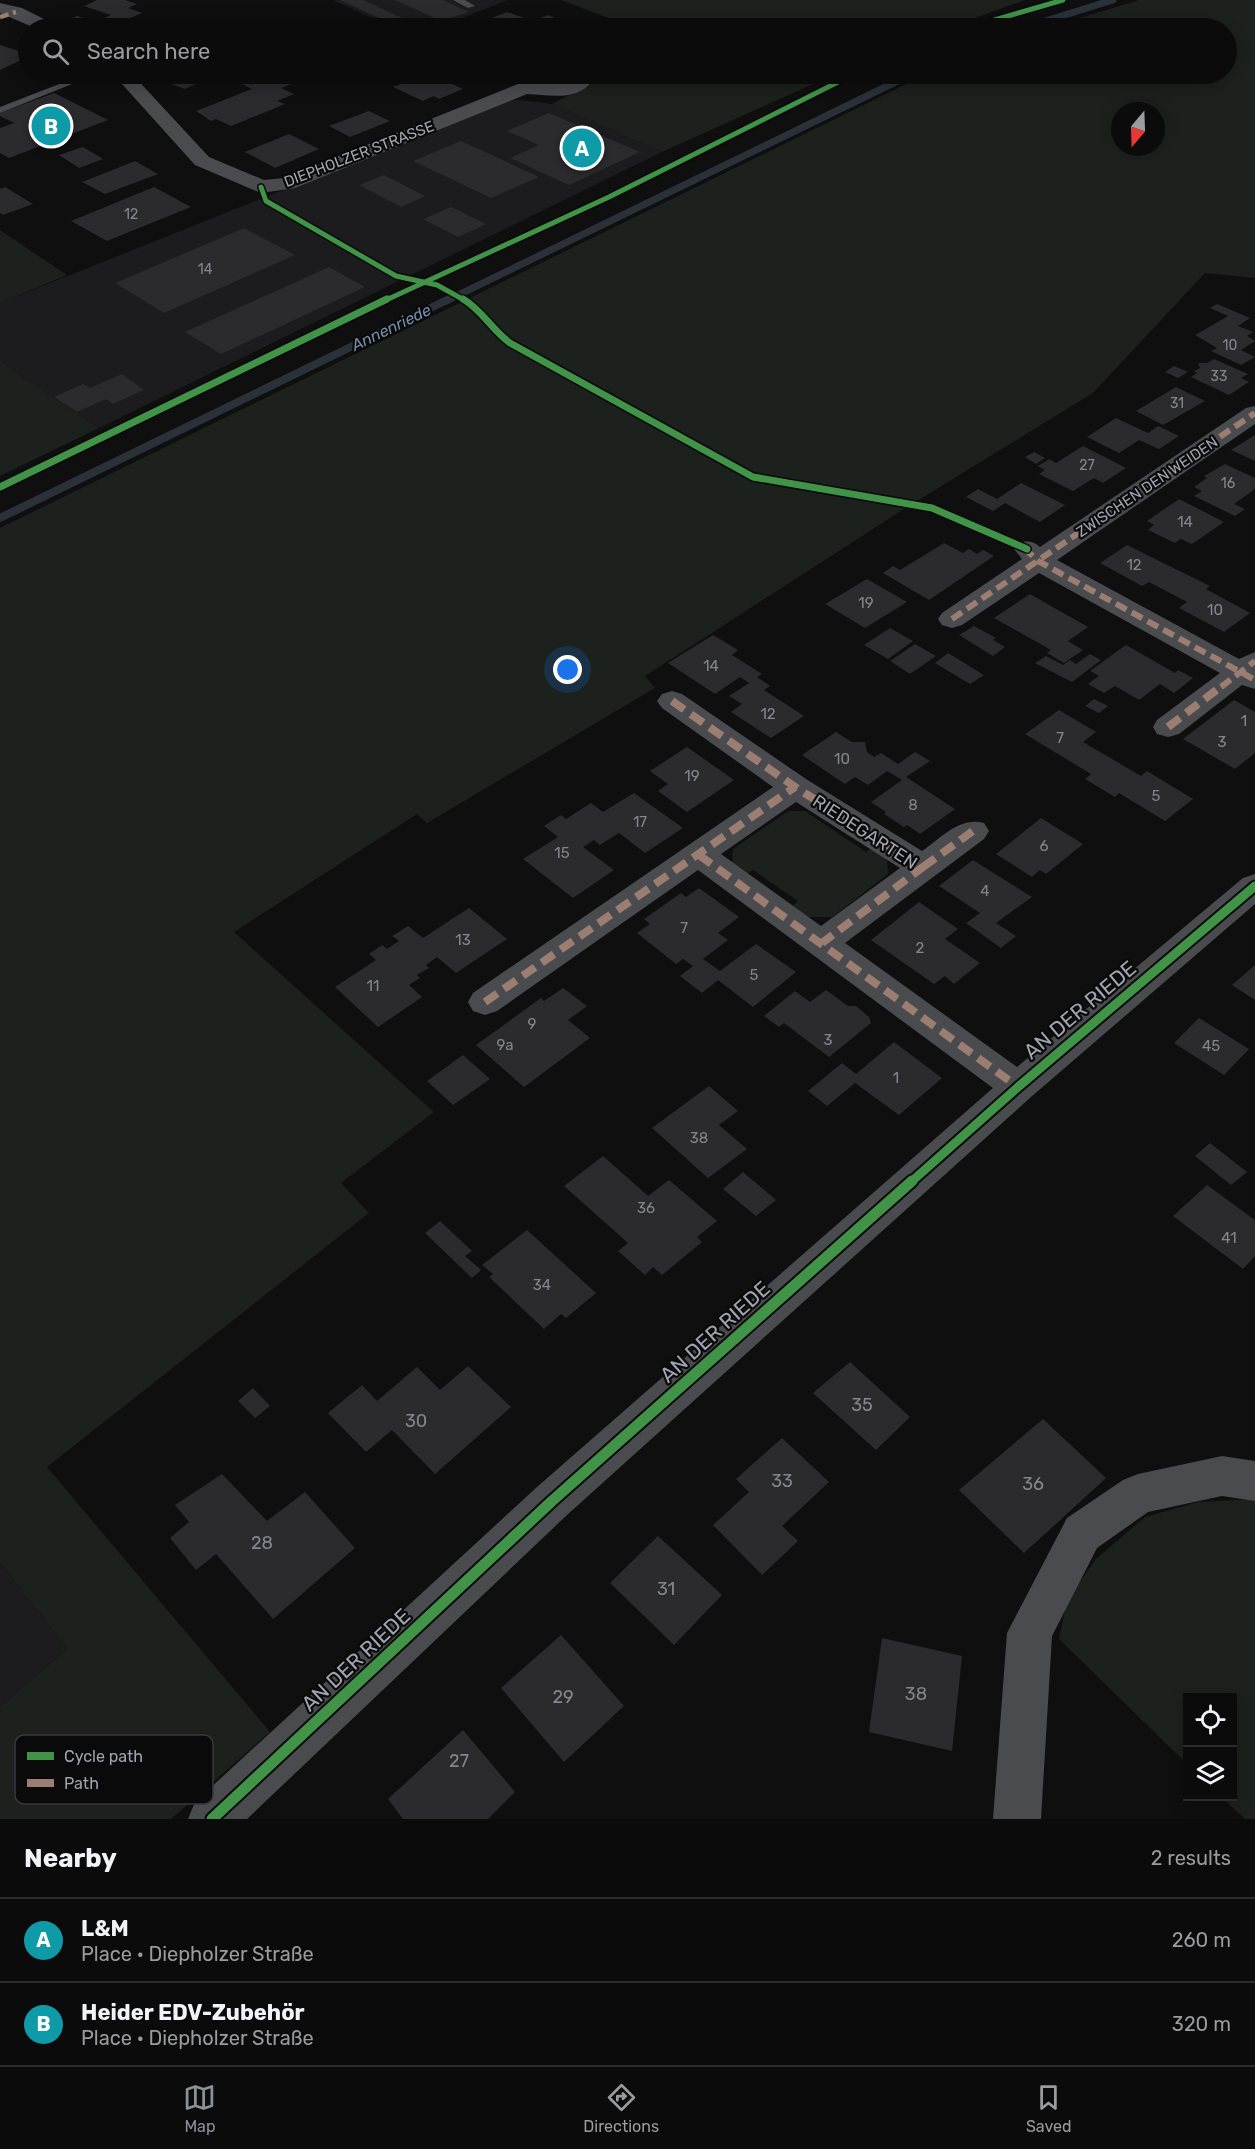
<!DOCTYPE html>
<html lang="en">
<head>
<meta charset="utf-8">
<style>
	body { margin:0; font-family:Rubik,sans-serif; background:#19191a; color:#f1f3f6 }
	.controls { position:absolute; right:18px; bottom:18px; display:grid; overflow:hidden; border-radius:0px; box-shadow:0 3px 15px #0003 }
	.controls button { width:54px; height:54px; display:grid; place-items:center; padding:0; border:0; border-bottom:2px solid #2b2b2d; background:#0b0b0c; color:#f1f3f6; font:30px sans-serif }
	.compass { position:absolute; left:1111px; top:102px; width:54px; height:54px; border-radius:50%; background:#0b0b0c; box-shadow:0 3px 15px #0003; rotate:199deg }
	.you { position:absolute; left:568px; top:670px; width:21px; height:21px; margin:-15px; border:4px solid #fff; border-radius:50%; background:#1a73e8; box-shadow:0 0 0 9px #1a73e833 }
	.badge { display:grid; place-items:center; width:39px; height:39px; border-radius:50%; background:#8c9099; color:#fff; font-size:20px; font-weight:700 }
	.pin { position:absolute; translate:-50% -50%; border:3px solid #fff; box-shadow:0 2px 6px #0006 }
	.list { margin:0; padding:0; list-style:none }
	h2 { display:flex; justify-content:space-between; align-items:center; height:78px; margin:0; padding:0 24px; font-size:26px }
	h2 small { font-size:20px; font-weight:400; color:#9a9b9d }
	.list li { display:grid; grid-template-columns:39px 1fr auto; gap:18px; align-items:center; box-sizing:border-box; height:84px; padding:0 24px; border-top:2px solid #2b2b2d }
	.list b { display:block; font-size:22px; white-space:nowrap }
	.list p { margin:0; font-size:20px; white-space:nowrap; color:#9a9b9d }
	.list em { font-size:20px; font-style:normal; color:#9a9b9d }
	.icon { flex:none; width:33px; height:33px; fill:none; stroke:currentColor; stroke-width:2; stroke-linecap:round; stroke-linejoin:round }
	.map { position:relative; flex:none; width:1255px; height:1819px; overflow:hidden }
	.search { position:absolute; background:#0b0b0c; box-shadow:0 3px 15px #0003; left:18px; right:18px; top:18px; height:66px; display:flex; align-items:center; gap:15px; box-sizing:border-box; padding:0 21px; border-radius:33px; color:#9a9b9d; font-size:22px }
	.sheet { height:246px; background:#0b0b0c }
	nav { display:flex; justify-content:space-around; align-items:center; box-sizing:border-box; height:84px; border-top:2px solid #2b2b2d; background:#0b0b0c; font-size:16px; color:#9a9b9d }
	nav a { display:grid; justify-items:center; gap:3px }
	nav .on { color:#8c9099 }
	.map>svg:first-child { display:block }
</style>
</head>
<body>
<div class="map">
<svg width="1255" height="1819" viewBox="0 0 1255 1819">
	<rect width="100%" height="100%" fill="#0f0f10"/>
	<path fill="#1c1c1e" d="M 333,0 L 508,0 L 436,28 L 395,28 Z
		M 511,99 L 552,104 L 662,152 L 99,428 L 0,361 L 0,303 Z
		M 0,1562 L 67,1649 L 0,1707 Z"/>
	<path fill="#1c211d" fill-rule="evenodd" d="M 561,0 L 1025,0 L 947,28 L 635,28 Z
		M 1139,0 L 1255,0 L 1255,278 L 1205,273 L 1093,393 L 904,509 L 645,676 L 655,688 L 427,823 L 417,814 L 234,932 L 434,1112 L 341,1183 L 369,1213 L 47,1467 L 270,1732 L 171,1819 L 0,1819 L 0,1707 L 67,1649 L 0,1562 L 0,528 L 927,74 L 1226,74 L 1226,28 L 1047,28 ZM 1120,111 L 1156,111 L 1156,147 L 1120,147 Z
		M 578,74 L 835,74 L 662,152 L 552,104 L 596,81 Z
		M 0,230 L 67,275 L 0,303 Z
		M 0,361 L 99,428 L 0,476 Z
		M 788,811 L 805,811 L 866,852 L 872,848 L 887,858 L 888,874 L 832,917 L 804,917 L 790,908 L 798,901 L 753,870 L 745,875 L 732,866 L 733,849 Z
		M 1255,1499 L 1255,1819 L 1245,1819 L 1221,1797 L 1232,1796 L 1232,1698 L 1188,1698 L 1187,1764 L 1059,1639 L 1067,1600 L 1096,1559 L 1145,1517 L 1198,1502 Z"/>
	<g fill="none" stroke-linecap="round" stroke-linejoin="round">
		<path stroke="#2a3138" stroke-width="7" d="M 1023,28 L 1113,0
			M 446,301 L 912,74"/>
		<path stroke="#2a3138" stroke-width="8" d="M 0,518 L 449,299"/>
	</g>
	<path fill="#2b2b2d" d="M 97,0 L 125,0 L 137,4 L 128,8 L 142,13 L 114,25 L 100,20 L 111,15 L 84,6 Z
		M 340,0 L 363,0 L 424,28 L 401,28 Z
		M 395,0 L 443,0 L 469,12 L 441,21 Z
		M 507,12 L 524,18 L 499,28 L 482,22 Z
		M 548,15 L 571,25 L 581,21 L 588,24 L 576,28 L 535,28 L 525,24 Z
		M 77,16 L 115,28 L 73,28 L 59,24 Z
		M 356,21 L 372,28 L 337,28 Z
		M 0,45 L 28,54 L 28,57 L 0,70 Z
		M 175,74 L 217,74 L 185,89 L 160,80 Z
		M 384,74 L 444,74 L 437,77 L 463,89 L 439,99 L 434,96 L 423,101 L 393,87 L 404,83 Z
		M 276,75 L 294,83 L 281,88 L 294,94 L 277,101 L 285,104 L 231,126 L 216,119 L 211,121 L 196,111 L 252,89 L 242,84 L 258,78 L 263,80 Z
		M 54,93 L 108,120 L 9,158 L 0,153 L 0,128 L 14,123 L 0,116 L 0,113 Z
		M 369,111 L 390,121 L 350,137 L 329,126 Z
		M 549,113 L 640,152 L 569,185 L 510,158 L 539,145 L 507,131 Z
		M 289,134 L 319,149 L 275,168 L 245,152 Z
		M 461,141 L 539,177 L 491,198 L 413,161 Z
		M 83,147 L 103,159 L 79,168 L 59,155 Z
		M 135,161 L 158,174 L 105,194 L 82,182 Z
		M 384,175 L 425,196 L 401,207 L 359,185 Z
		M 5,187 L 33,204 L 3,215 L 0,213 L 0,189 Z
		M 154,187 L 191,207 L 107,241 L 71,221 Z
		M 451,207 L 486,224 L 458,237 L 423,219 Z
		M 244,228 L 295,255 L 164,313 L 115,283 Z
		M 329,267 L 365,287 L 221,354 L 185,332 Z
		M 1217,304 L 1250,318 L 1238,326 L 1253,332 L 1247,336 L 1255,341 L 1241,350 L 1255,357 L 1241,365 L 1211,351 L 1217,348 L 1195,335 L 1228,316 L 1210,308 Z
		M 1214,359 L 1248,374 L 1241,378 L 1249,382 L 1229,395 L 1191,377 L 1197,373 L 1194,371 L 1200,368 L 1198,363 L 1207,363 Z
		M 1174,366 L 1188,372 L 1178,378 L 1165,372 Z
		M 122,374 L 144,390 L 113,404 L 106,399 L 77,412 L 54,397 L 83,384 L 90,388 Z
		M 1176,387 L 1205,401 L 1163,425 L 1136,411 Z
		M 1116,418 L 1148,433 L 1158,426 L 1179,436 L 1159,449 L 1139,440 L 1119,453 L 1087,437 Z
		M 1255,435 L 1255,461 L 1231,450 Z
		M 1083,446 L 1126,468 L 1103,483 L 1094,478 L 1073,491 L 1039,474 L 1045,470 L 1038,466 L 1049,459 L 1056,463 Z
		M 1034,452 L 1045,458 L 1036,464 L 1025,457 Z
		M 1225,464 L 1255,478 L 1255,489 L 1234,504 L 1245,509 L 1235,516 L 1194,496 L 1202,491 L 1194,487 L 1207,478 L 1204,476 Z
		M 1021,483 L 1065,505 L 1040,522 L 1005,503 L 993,511 L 966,497 L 978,489 L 997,499 Z
		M 1179,499 L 1224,522 L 1192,544 L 1181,539 L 1175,543 L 1148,530 L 1154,525 L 1147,521 Z
		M 944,543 L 963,553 L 969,549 L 977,554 L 983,550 L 994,556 L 929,600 L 883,573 L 893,566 L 900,570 Z
		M 1127,545 L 1210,586 L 1206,589 L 1250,613 L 1224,632 L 1179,608 L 1187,602 L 1149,582 L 1142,586 L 1100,563 Z
		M 867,579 L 907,602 L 865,628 L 825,604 Z
		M 1030,594 L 1088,627 L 1068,641 L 1083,650 L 1064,663 L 1047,653 L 1051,650 L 994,618 Z
		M 974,626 L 996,638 L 993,640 L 1005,647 L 993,656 L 959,635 Z
		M 890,628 L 913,641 L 888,659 L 864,645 Z
		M 713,635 L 738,650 L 732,655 L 762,674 L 757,677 L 770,686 L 764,690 L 804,716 L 771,738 L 731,712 L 742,704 L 729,696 L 749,683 L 740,677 L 715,694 L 668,663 Z
		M 915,644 L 936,656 L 910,674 L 890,661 Z
		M 1126,645 L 1175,673 L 1178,670 L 1193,678 L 1174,693 L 1160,684 L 1139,700 L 1115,686 L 1104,693 L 1088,684 L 1099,676 L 1090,671 Z
		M 948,653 L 984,675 L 970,684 L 935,663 Z
		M 1090,654 L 1101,660 L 1072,682 L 1035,663 L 1046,656 L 1063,665 L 1070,660 L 1076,664 Z
		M 1094,699 L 1108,706 L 1099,713 L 1085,706 Z
		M 1234,700 L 1255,712 L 1255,753 L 1235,769 L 1183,739 Z
		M 1059,710 L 1096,732 L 1083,742 L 1141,776 L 1147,771 L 1193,799 L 1165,821 L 1119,793 L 1115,797 L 1085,779 L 1091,774 L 1025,734 Z
		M 836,732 L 852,742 L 865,742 L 867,752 L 874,757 L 881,753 L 898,764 L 915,752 L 930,761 L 906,777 L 955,809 L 920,834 L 907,825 L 904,827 L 884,814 L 886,812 L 871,802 L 902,780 L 887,771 L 868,785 L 855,777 L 845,784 L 802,755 Z
		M 687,747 L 734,780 L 687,812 L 658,791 L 668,784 L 650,771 Z
		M 634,793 L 683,828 L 645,853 L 619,833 L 600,845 L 594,840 L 583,847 L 614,870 L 573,898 L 523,859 L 558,837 L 544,826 L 561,815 L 566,819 L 591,803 L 603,812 Z
		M 1041,818 L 1083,844 L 1046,874 L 1040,870 L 1032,877 L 996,854 Z
		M 973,860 L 1032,897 L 996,923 L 1016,936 L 1001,948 L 966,923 L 980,913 L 939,886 Z
		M 699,888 L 739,917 L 718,933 L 728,940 L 703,959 L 720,971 L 756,944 L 796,972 L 753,1007 L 718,980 L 702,993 L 680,976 L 693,966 L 683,959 L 676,964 L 637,933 L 650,924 L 644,919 L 681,893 L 686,897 Z
		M 919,902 L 958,929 L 945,939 L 980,963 L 954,984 L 945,976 L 934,984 L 871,940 Z
		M 469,908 L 507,939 L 456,973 L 437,957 L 426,965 L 429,968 L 417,975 L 420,978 L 409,985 L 422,997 L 378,1027 L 335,987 L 376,960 L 369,954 L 382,945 L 387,949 L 399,941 L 392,936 L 408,926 L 423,938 Z
		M 1255,965 L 1255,1000 L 1232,985 Z
		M 563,988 L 587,1006 L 568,1020 L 590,1038 L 524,1087 L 476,1045 L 541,998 L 544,1001 Z
		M 826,990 L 848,1006 L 856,1006 L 869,1017 L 871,1023 L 829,1057 L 784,1023 L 779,1027 L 764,1016 L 795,991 L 810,1002 Z
		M 1199,1018 L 1249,1049 L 1224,1075 L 1174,1043 Z
		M 894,1042 L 942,1078 L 899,1115 L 855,1083 L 827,1106 L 808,1091 L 842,1063 L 856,1074 Z
		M 463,1055 L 490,1079 L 453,1105 L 427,1081 Z
		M 709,1086 L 738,1111 L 719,1125 L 747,1149 L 708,1178 L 652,1128 Z
		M 1210,1143 L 1247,1172 L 1231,1185 L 1195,1156 Z
		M 603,1156 L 648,1196 L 669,1180 L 717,1221 L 697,1237 L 702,1242 L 662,1275 L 653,1267 L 645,1275 L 618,1251 L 628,1243 L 564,1186 Z
		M 743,1172 L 776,1200 L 756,1216 L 723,1189 Z
		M 1207,1185 L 1255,1220 L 1255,1256 L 1243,1269 L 1173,1216 Z
		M 440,1221 L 472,1251 L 465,1256 L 481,1270 L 472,1278 L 425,1233 Z
		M 527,1230 L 596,1293 L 566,1318 L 561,1314 L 544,1329 L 489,1277 L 493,1274 L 482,1265 Z
		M 850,1362 L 910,1417 L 876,1450 L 813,1393 Z
		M 468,1366 L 511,1407 L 435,1474 L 392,1430 L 366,1452 L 328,1413 L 362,1385 L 377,1401 L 417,1367 L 440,1390 Z
		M 253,1388 L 270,1406 L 255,1418 L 238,1401 Z
		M 1043,1419 L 1106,1478 L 1024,1553 L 959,1490 Z
		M 782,1438 L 829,1482 L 782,1526 L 798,1541 L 762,1575 L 713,1525 L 749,1492 L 736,1479 Z
		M 222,1474 L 267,1521 L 305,1492 L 355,1548 L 273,1619 L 216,1554 L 196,1570 L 170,1538 L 189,1522 L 175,1505 Z
		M 658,1536 L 722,1595 L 674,1645 L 610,1583 Z
		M 561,1635 L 624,1706 L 564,1762 L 501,1688 Z
		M 882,1638 L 962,1656 L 952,1751 L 869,1732 Z
		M 463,1730 L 515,1792 L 488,1819 L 403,1819 L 388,1799 Z"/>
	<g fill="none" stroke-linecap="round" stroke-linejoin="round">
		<path fill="#4a4b4e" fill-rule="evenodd" d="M 453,0 L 465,0 L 475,6 L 468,8 Z
			M 85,74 L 97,74 L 0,113 L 0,107 Z"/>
		<path fill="#4a4b4e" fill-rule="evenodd" d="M 0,3 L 22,8 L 54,24 L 57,28 L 35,28 L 0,13 Z
			M 113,74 L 132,74 L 209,157 L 264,180 L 284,178 L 518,84 L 537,74 L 584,74 L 593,80 C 577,102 550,95 527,94 L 295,188 L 261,193 L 195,165 ZM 559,75 L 569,81 L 565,84 L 547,83 Z
			M 1255,406 L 1255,424 L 1057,560 L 1239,659 L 1255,652 L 1255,689 L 1242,685 L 1179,734 L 1168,737 L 1157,734 L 1153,727 L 1157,720 L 1220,673 L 1039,573 L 962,625 L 952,628 L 942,625 L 938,619 L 942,613 L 1022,559 L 1014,549 L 1017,543 C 1026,541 1033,540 1040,547 L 1246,408 Z
			M 672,691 L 682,694 L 806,779 L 922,851 C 941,838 960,816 984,823 L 989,831 L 984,839 L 845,943 L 1017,1067 L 1243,878 L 1255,874 L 1255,904 L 1031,1097 L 567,1515 L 247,1819 L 188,1819 L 195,1802 L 537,1487 L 993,1088 L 698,870 L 497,1011 L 485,1015 L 473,1011 L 468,1002 L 473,993 L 773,787 L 662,708 L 657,701 L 662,694 ZM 796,802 L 900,868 L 821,926 L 721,854 Z
			M 1222,1456 L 1255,1461 L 1255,1501 L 1222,1496 L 1148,1512 L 1097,1548 L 1052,1636 L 1041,1819 L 993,1819 L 1007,1633 L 1067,1518 L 1123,1480 L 1138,1474 Z"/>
		<path stroke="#9b7d72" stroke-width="4.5" stroke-dasharray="9 4.5" stroke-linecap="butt" d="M 0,17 L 16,12"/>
		<path stroke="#9b7d72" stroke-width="6" stroke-dasharray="12 6" stroke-linecap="butt" d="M 1024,548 L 1038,561 L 1255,680
			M 952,619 L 1255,413
			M 1221,687 L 1255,661"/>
		<path stroke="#9b7d72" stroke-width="8" stroke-dasharray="15 8" stroke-linecap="butt" d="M 672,701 L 795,787 L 923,867 L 822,943
			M 1168,727 L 1223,685
			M 699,855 L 1018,1087
			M 923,867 L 973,831
			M 485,1002 L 795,787"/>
		<g stroke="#0a0a0b" stroke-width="8">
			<path id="cycleway-far3" d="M 967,28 L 1063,0
				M 261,187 L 266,201 L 396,276 L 437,285 L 466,301
				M 384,301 L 609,197 L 854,74"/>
		</g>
		<g stroke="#0a0a0b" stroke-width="10">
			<path id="cycleway-far2" d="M 463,299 C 482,310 492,330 510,343 L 753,477 L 932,508 L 1027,549
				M 0,487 L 387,299"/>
		</g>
		<g stroke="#0a0a0b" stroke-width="13">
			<path id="cycleway-far1" d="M 911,1182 L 1018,1087 L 1255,886"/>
		</g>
		<g stroke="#0a0a0b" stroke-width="15">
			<path id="cycleway" d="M 212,1819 L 552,1501 L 912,1181"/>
		</g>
		<use href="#cycleway-far3" stroke="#419447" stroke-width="5"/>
		<use href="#cycleway-far2" stroke="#419447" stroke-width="7"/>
		<use href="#cycleway-far1" stroke="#419447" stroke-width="9"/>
		<use href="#cycleway" stroke="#419447" stroke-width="11"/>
	</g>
	<g text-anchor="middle" stroke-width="4.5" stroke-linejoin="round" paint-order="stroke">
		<g font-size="14" fill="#84868f">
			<text x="131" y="219">12</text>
			<text x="205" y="274">14</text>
			<text x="1230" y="350">10</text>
			<text x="1219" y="381">33</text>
			<text x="1177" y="408">31</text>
			<text x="1087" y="470">27</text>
			<text x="1228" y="488">16</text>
		</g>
		<g font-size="15" fill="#a1a4b0" stroke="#0a0a0b">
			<text transform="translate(359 154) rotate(-21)" y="5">DIEPHOLZER STRASSE</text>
			<text transform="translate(1147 487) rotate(-34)" y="5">ZWISCHEN DEN WEIDEN</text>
		</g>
		<g font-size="15" fill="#84868f">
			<text x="1185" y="527">14</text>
			<text x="1134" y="570">12</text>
			<text x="866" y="608">19</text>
			<text x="1215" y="615">10</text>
			<text x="711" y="671">14</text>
			<text x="768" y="719">12</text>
			<text x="1244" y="726">1</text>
			<text x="1060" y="743">7</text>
			<text x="1222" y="747">3</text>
			<text x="842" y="764">10</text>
			<text x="692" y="781">19</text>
			<text x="1156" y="801">5</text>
			<text x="913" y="810">8</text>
			<text x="640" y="827">17</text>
			<text x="1044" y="851">6</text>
			<text x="562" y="858">15</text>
			<text x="985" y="896">4</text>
			<text x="684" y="933">7</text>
			<text x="463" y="945">13</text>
			<text x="920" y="953">2</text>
			<text x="754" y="980">5</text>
			<text x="373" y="991">11</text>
			<text x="532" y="1029">9</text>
			<text x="828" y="1045">3</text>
			<text x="505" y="1050">9a</text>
			<text x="1211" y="1051">45</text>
			<text x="896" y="1083">1</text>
			<text x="699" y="1143">38</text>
			<text x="646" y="1213">36</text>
			<text x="1229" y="1243">41</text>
			<text x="542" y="1290">34</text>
		</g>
		<g font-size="16" font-style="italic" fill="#798daa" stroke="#0a0a0b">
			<text transform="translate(391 327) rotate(-26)" y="6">Annenriede</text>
		</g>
		<g font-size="18" fill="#a1a4b0" stroke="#0a0a0b">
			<text transform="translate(865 832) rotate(33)" y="6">RIEDEGARTEN</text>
		</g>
		<g font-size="18" fill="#84868f">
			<text x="862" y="1411">35</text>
			<text x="416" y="1427">30</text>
			<text x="782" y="1487">33</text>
			<text x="1033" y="1490">36</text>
			<text x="262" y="1549">28</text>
			<text x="666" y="1595">31</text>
			<text x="916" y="1700">38</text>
			<text x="563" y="1703">29</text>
			<text x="459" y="1767">27</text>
		</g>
		<g font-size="21" fill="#a1a4b0" stroke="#0a0a0b">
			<text transform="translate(1080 1010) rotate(-40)" y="7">AN DER RIEDE</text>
			<text transform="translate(715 1332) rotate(-42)" y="7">AN DER RIEDE</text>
			<text transform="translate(356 1660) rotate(-43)" y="7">AN DER RIEDE</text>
		</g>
	</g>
	<rect x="15" y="1735" width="198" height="69" rx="9" fill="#0a0a0b" stroke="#37383d" stroke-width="1.5"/>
	<rect x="27" y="1752" width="27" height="8" fill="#419447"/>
	<rect x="27" y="1779" width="27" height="8" fill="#9b7d72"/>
	<g font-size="16" fill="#a1a4b0">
		<text x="64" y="1762">Cycle path</text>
		<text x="64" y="1789">Path</text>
	</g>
</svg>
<div class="controls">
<button><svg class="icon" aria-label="locate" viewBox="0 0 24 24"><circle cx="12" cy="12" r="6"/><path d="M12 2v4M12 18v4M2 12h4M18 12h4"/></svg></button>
<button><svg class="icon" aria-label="layers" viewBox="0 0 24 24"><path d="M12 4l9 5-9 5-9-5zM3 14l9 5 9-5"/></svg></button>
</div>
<svg class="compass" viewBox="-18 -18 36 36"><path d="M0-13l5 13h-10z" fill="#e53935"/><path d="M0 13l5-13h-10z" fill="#9a9b9d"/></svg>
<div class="you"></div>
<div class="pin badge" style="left:582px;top:148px;background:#0f9aa8">A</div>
<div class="pin badge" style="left:51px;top:126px;background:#0f9aa8">B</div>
<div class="search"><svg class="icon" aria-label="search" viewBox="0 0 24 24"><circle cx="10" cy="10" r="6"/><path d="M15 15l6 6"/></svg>Search here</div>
</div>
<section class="sheet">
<h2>Nearby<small>2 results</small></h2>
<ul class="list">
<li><span class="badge" style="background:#0f9aa8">A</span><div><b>L&amp;M</b><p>Place · Diepholzer Straße</p></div><em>260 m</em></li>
<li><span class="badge" style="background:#0f9aa8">B</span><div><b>Heider EDV-Zubehör</b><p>Place · Diepholzer Straße</p></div><em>320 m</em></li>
</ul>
</section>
<nav>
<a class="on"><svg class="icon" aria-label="map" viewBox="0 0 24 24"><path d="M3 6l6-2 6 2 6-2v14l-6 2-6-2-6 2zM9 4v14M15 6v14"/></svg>Map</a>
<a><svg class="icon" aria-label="directions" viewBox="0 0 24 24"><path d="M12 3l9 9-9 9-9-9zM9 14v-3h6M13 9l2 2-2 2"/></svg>Directions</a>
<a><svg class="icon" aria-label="saved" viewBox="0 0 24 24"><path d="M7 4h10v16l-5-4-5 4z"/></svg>Saved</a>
</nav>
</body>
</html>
